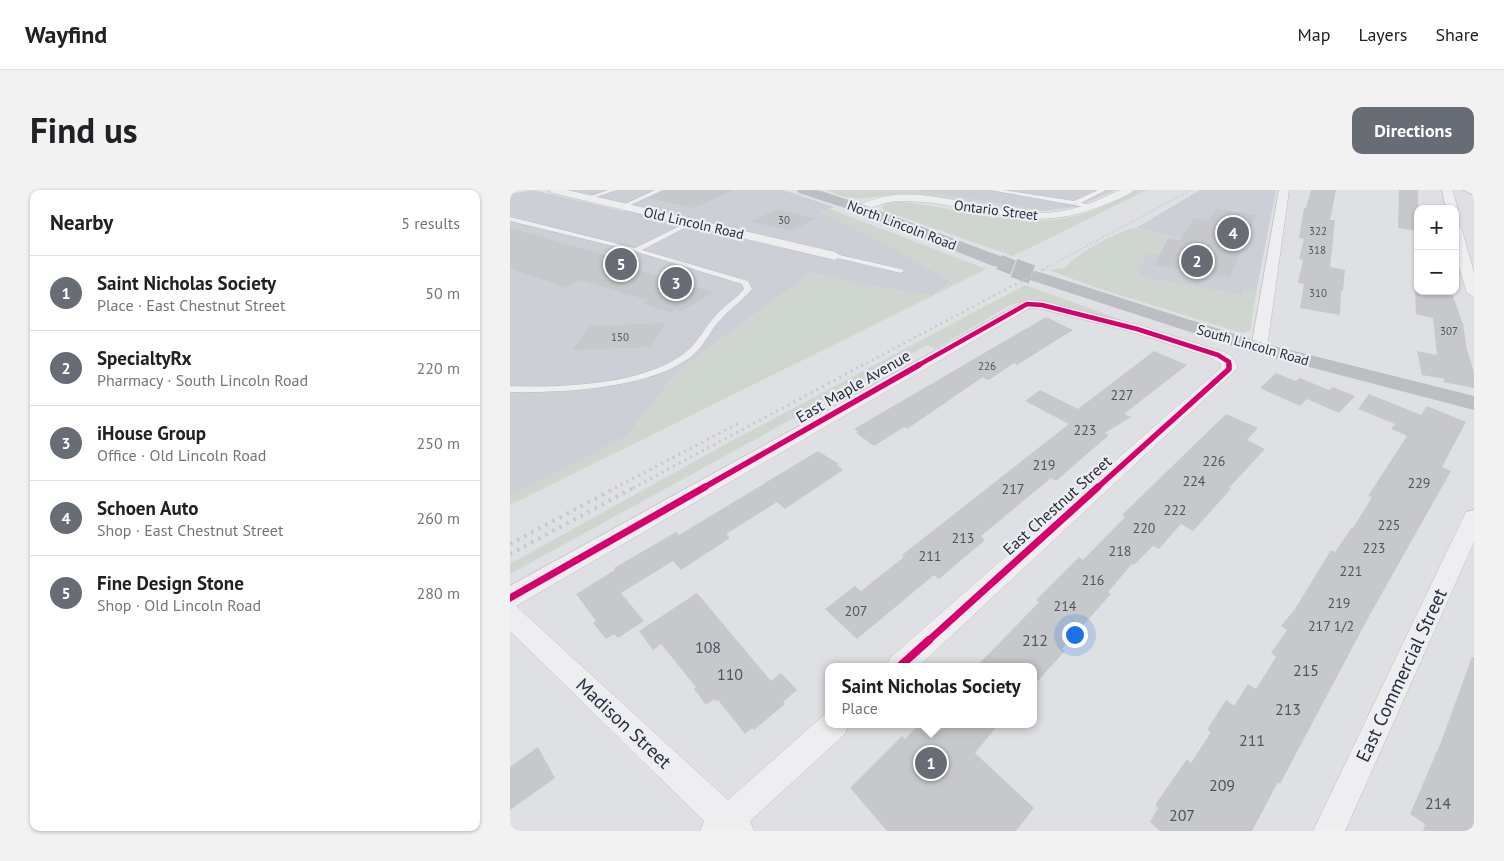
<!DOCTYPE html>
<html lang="en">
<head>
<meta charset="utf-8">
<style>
	body { margin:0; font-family:"PT Sans",sans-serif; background:#f2f2f2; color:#202124 }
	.controls { position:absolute; right:15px; top:15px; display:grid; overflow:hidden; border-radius:10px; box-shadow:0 1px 4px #0004 }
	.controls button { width:45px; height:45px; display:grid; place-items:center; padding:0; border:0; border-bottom:1px solid #e0e0e0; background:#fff; color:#202124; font:25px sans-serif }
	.you { position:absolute; left:564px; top:444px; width:18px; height:18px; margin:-12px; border:4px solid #fff; border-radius:50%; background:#1a73e8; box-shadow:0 0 0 8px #1a73e833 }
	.badge { display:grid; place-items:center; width:32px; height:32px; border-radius:50%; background:#686c75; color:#fff; font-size:16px; font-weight:700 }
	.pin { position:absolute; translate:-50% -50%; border:2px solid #fff; box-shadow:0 1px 5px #0006 }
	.popup { position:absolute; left:315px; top:473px; width:212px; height:65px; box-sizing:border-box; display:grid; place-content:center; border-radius:10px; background:#fff; filter:drop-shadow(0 1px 4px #0005); font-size:16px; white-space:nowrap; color:#757577 }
	.popup b { font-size:19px; color:#202124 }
	.popup::after { content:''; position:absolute; left:50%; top:100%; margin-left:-10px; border:10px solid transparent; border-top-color:#fff }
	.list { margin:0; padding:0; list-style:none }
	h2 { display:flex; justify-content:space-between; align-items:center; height:65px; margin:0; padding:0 20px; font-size:21px }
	h2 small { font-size:16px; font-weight:400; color:#757577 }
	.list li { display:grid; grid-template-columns:32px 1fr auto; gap:15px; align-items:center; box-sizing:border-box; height:75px; padding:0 20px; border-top:1px solid #e0e0e0 }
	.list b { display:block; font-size:19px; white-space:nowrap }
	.list p { margin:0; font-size:16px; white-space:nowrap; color:#757577 }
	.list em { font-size:16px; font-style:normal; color:#757577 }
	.map { position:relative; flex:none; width:964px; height:641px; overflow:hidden; border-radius:10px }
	header { display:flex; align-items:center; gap:30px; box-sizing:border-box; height:70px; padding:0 25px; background:#fff; border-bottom:1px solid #e0e0e0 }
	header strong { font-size:24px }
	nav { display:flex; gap:28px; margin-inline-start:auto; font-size:18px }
	.intro { display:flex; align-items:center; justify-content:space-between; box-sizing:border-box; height:120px; padding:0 30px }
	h1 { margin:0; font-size:35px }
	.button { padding:12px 22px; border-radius:10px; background:#686c75; color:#fff; font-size:18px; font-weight:700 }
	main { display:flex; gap:30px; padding:0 30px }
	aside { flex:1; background:#fff; border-radius:10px; box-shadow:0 1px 4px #0004 }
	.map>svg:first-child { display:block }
</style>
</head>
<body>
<header>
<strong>Wayfind</strong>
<nav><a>Map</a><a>Layers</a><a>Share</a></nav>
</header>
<div class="intro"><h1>Find us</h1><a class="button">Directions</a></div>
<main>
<aside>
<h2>Nearby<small>5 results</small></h2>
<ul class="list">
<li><span class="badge">1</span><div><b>Saint Nicholas Society</b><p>Place · East Chestnut Street</p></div><em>50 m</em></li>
<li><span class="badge">2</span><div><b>SpecialtyRx</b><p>Pharmacy · South Lincoln Road</p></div><em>220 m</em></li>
<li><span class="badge">3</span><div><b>iHouse Group</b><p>Office · Old Lincoln Road</p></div><em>250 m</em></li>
<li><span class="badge">4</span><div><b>Schoen Auto</b><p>Shop · East Chestnut Street</p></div><em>260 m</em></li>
<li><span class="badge">5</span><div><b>Fine Design Stone</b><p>Shop · Old Lincoln Road</p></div><em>280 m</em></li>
</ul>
</aside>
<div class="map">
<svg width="964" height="641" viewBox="0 0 964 641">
	<rect width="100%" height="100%" fill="#dfe0e3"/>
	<path fill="#cdcfd6" d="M 23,0 L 113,21 L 126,16 L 57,0 L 273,0 L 324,17 L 311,22 L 387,60 L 441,91 L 422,106 L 355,95 L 302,82 L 168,181 L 117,246 L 0,305 L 0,4 Z
		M 404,0 L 606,0 L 566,17 L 533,21 Z
		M 690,0 L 766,0 L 746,103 L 741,101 L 731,105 L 641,89 L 627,85 L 637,63 L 658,48 L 672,50 L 673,49 L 626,38 Z"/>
	<path fill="#ced6cf" d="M 317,0 L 404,0 L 533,21 C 486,22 441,4 395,4 C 363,3 350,17 317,0 Z
		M 626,0 L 637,0 L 503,66 L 375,21 L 372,17 L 379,12 L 395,12 C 452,19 513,40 570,25 C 590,20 608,9 626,0 Z
		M 320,19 L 476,79 L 422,106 L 0,315 L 0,305 L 117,246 L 168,181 L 302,82 L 355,95 L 422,106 L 441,91 L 387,60 L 310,23 Z
		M 624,38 L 673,49 L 673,50 L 658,48 L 650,65 L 637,63 L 627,85 L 641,89 L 731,105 L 733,99 L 746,103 L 740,141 L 732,143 L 584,97 L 539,80 L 555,78 C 569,62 603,43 624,38 Z
		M 515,95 L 612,130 L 611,132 L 525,111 L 516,111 L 502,114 L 425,159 L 417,155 L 0,384 L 0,374 L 216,254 Z"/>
	<path fill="#c7c8cb" d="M 155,0 L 223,0 L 184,18 L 139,8 Z
		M 801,0 L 826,0 L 820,30 L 825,30 L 820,77 L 835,80 L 833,101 L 831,101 L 830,125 L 790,118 L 794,94 L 788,93 L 793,70 L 789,69 L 794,49 L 789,48 L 794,18 L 796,18 Z
		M 889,0 L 908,0 L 908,41 L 888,38 Z
		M 706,19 L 746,25 L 720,87 L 645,75 L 658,48 L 670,50 L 684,28 L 699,30 Z
		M 265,20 L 265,19 L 305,28 L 283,41 L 241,32 Z
		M 0,38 L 113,70 L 110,72 L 117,74 L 113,76 L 204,102 L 172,121 L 164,118 L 162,123 L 131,113 L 137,110 L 71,90 L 56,97 L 0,79 Z
		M 905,101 L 941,101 L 953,134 L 957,160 L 964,182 L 964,198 L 933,192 L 935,189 L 912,185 L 907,161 L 927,165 L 923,128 L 906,124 Z
		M 536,127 L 563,140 L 507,175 L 504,173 L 482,188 L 477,190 L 473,187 L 397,239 L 394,237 L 364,256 L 346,243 L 349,242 L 344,239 Z
		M 155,133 L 141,157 L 62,160 L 80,136 Z
		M 644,161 L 677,175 L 614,224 L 621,227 L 595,243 L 599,245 L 546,291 L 541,288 L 471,346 L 475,350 L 429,389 L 424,385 L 347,449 L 315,419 L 345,396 L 351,401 L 394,367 L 392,365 L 559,234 L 515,211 L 530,200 L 568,219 Z
		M 766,183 L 785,191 L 790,188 L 819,200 L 823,197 L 845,206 L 829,223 L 797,209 L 790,216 L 750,198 Z
		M 859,204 L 911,225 L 917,216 L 956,232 L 932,277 L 941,281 L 857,430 L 770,594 L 768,592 L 742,641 L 650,641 L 640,632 L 648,618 L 645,615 L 677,569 L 681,573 L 701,542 L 697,540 L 716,510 L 724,516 L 738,494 L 746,499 L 766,467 L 761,463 L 777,440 L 771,436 L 785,419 L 821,360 L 825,362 L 842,337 L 843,338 L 862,307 L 858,306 L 897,246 L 881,239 L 885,234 L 848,219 Z
		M 716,224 L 748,238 L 737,250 L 755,259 L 719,298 L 721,299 L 683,341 L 671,334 L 649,359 L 643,356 L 624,375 L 622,374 L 598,402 L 601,404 L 552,459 L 555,461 L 524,495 L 524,477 L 466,477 L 529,412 L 526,410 L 569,367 L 573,370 L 615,327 L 612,325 Z
		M 308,261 L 329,274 L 327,275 L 333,280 L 275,319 L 267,312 L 216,344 L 220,348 L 171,380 L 163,371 L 111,403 L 134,431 L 108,448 L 104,444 L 96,449 L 83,433 L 86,431 L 66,404 L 105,380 L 104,378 L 166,342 L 169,345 Z
		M 187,403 L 261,491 L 271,483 L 287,500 L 273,512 L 275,514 L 244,540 L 242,538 L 235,544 L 208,510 L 206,511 L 204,509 L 196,515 L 184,499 L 186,497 L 151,454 L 143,460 L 129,441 Z
		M 962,467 L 964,467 L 964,641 L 913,641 L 915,634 L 900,624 L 931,552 Z
		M 409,534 L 489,534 L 465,563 L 524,618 L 506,641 L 377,641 L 340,598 L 392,546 L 395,549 Z
		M 28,557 L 45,588 L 0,620 L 0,577 Z"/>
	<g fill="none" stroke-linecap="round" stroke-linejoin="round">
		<path stroke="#babcc1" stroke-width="15" stroke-dasharray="15 8" stroke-linecap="butt" d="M 489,72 L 507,79"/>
		<path stroke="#babcc1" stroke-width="19" stroke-dasharray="19 9" stroke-linecap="butt" d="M 504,78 L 526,86"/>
		<g stroke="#bdbec1" stroke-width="1">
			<path id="lane" d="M 98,0 L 107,0 L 80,9 L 75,8 Z
				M 145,0 L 153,0 L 116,17 L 111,16 Z
				M 480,0 L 493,0 L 564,11 L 588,0 L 596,0 L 571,13 L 583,15 L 584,16 L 581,18 Z
				M 0,27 L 125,58 L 180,31 L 184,31 L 184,33 L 132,60 L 238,91 L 242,99 C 233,110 221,118 212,128 C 201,139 195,154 184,164 C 144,199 51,203 0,202 L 0,196 C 50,198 138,195 177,161 C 189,151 196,136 206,125 C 215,115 226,109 234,99 L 232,94 L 124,61 L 0,31 Z
				M 325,64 L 391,79 L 394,81 L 391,83 L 323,67 L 323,65 Z"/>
		</g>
		<g stroke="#bdbec1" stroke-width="1">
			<path id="street" d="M 38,0 L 57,0 L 325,62 L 331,66 L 325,70 L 43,3 Z
				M 610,0 L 624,0 C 617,7 603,11 594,15 C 514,48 467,11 390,11 C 375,11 363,18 349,21 L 343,18 L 345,16 C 358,11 372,6 386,5 C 440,1 491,29 545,22 C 568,20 590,9 610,0 Z
				M 769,0 L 779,0 L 757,158 L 755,161 L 743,161 L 741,158 Z
				M 932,0 L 942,0 L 948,19 L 946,21 L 945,19 L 936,19 Z
				M 953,0 L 964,0 L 964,5 Z
				M 945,34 L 951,37 L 964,82 L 964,107 L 957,103 L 945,64 Z
				M 517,110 L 532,111 L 632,136 L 714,162 C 722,167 727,169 727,179 L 408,477 L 376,477 L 380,468 L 711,178 L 711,174 L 702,168 L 622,142 L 532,119 L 520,118 L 6,416 L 218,610 L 315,524 L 318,523 L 318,534 L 339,534 L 335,544 L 240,631 L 244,641 L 190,641 L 194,631 L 0,441 L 0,396 Z
				M 964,320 L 964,352 L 835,641 L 803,641 L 953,328 L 956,322 Z"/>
		</g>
		<use href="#lane" fill="#eeeef0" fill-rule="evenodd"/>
		<use href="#street" fill="#eeeef0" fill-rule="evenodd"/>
		<path fill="#bdbec3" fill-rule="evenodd" d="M 287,0 L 308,0 L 354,15 L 495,68 L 497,72 L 495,76 L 483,76 L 344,21 L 289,3 Z
			M 526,81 L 756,154 L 964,206 L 964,220 L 742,162 L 520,90 L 517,86 L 520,82 Z"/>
		<path stroke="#c7c8cb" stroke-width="2" stroke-dasharray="1 2.5" stroke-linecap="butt" d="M 534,79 L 681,0"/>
		<path stroke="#c7c8cb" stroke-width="2.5" stroke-dasharray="2 4" stroke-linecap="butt" d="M 351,176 L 536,78"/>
		<path stroke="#c7c8cb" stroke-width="3" stroke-dasharray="2 4.5" stroke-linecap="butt" d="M 105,298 L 229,233
			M 123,298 L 353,175"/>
		<path stroke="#c7c8cb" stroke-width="4" stroke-dasharray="2.5 5.5" stroke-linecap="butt" d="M 0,354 L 107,297
			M 0,364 L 125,297"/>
		<g stroke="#eceef3" stroke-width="6">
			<path id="cycleway-far3" d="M 407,176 L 517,114 L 532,115 L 627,139 L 708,165 L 719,172 L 719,176"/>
		</g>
		<g stroke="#eceef3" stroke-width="8">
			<path id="cycleway-far2" d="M 193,298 L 409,175
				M 587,298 L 719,179 L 719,175"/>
		</g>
		<g stroke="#eceef3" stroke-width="10">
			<path id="cycleway-far1" d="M 0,408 L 195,297
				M 418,451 L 588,297"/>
		</g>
		<g stroke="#eceef3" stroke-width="11">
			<path id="cycleway" d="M 389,477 L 419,450"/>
		</g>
		<use href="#cycleway-far3" stroke="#d6006c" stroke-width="4.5"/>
		<use href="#cycleway-far2" stroke="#d6006c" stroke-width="5.5"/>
		<use href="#cycleway-far1" stroke="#d6006c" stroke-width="7"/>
		<use href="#cycleway" stroke="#d6006c" stroke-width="8"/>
	</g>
	<g text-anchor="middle" stroke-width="4.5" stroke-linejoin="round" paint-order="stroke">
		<g font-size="11" fill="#50545f">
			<text x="274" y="34">30</text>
			<text x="808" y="45">322</text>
			<text x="807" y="64">318</text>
			<text x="808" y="107">310</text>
			<text x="939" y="145">307</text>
			<text x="110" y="151">150</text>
			<text x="477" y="180">226</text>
		</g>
		<g font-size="14" fill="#282d3a" stroke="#eceef3">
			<text transform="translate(486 20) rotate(7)" y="5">Ontario Street</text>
			<text transform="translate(184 33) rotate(13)" y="5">Old Lincoln Road</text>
			<text transform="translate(392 35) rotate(21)" y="5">North Lincoln Road</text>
			<text transform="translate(743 155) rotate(16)" y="5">South Lincoln Road</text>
		</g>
		<g font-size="14" fill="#50545f">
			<text x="612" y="210">227</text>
			<text x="575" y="245">223</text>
			<text x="704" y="276">226</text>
			<text x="534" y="280">219</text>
			<text x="684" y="296">224</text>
			<text x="909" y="298">229</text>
			<text x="503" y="304">217</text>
			<text x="665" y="325">222</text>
			<text x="879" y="340">225</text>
			<text x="634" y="343">220</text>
			<text x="453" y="353">213</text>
			<text x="864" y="363">223</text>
			<text x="610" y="366">218</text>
			<text x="420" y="371">211</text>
			<text x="841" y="386">221</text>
			<text x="583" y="395">216</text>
			<text x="829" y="418">219</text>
			<text x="555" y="421">214</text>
			<text x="346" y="426">207</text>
			<text x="821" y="441">217 1/2</text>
		</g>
		<g font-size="16" fill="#282d3a" stroke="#eceef3">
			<text transform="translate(343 196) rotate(-30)" y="6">East Maple Avenue</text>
			<text transform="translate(547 315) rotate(-42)" y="6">East Chestnut Street</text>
		</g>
		<g font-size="16" fill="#50545f">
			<text x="525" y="456">212</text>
			<text x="198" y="463">108</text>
			<text x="796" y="486">215</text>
			<text x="220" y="490">110</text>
			<text x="778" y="525">213</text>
			<text x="742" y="556">211</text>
			<text x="712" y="601">209</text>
			<text x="928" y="619">214</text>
			<text x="672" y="631">207</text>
		</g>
		<g font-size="19" fill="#282d3a" stroke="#eceef3">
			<text transform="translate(891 485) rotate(-65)" y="7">East Commercial Street</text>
			<text transform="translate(114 533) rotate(43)" y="7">Madison Street</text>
		</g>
	</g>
</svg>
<div class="controls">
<button>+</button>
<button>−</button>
</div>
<div class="you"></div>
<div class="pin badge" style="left:421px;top:573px">1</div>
<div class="popup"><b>Saint Nicholas Society</b>Place</div>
<div class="pin badge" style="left:687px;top:71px">2</div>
<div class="pin badge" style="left:166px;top:93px">3</div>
<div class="pin badge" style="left:723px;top:43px">4</div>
<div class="pin badge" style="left:111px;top:74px">5</div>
</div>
</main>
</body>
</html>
